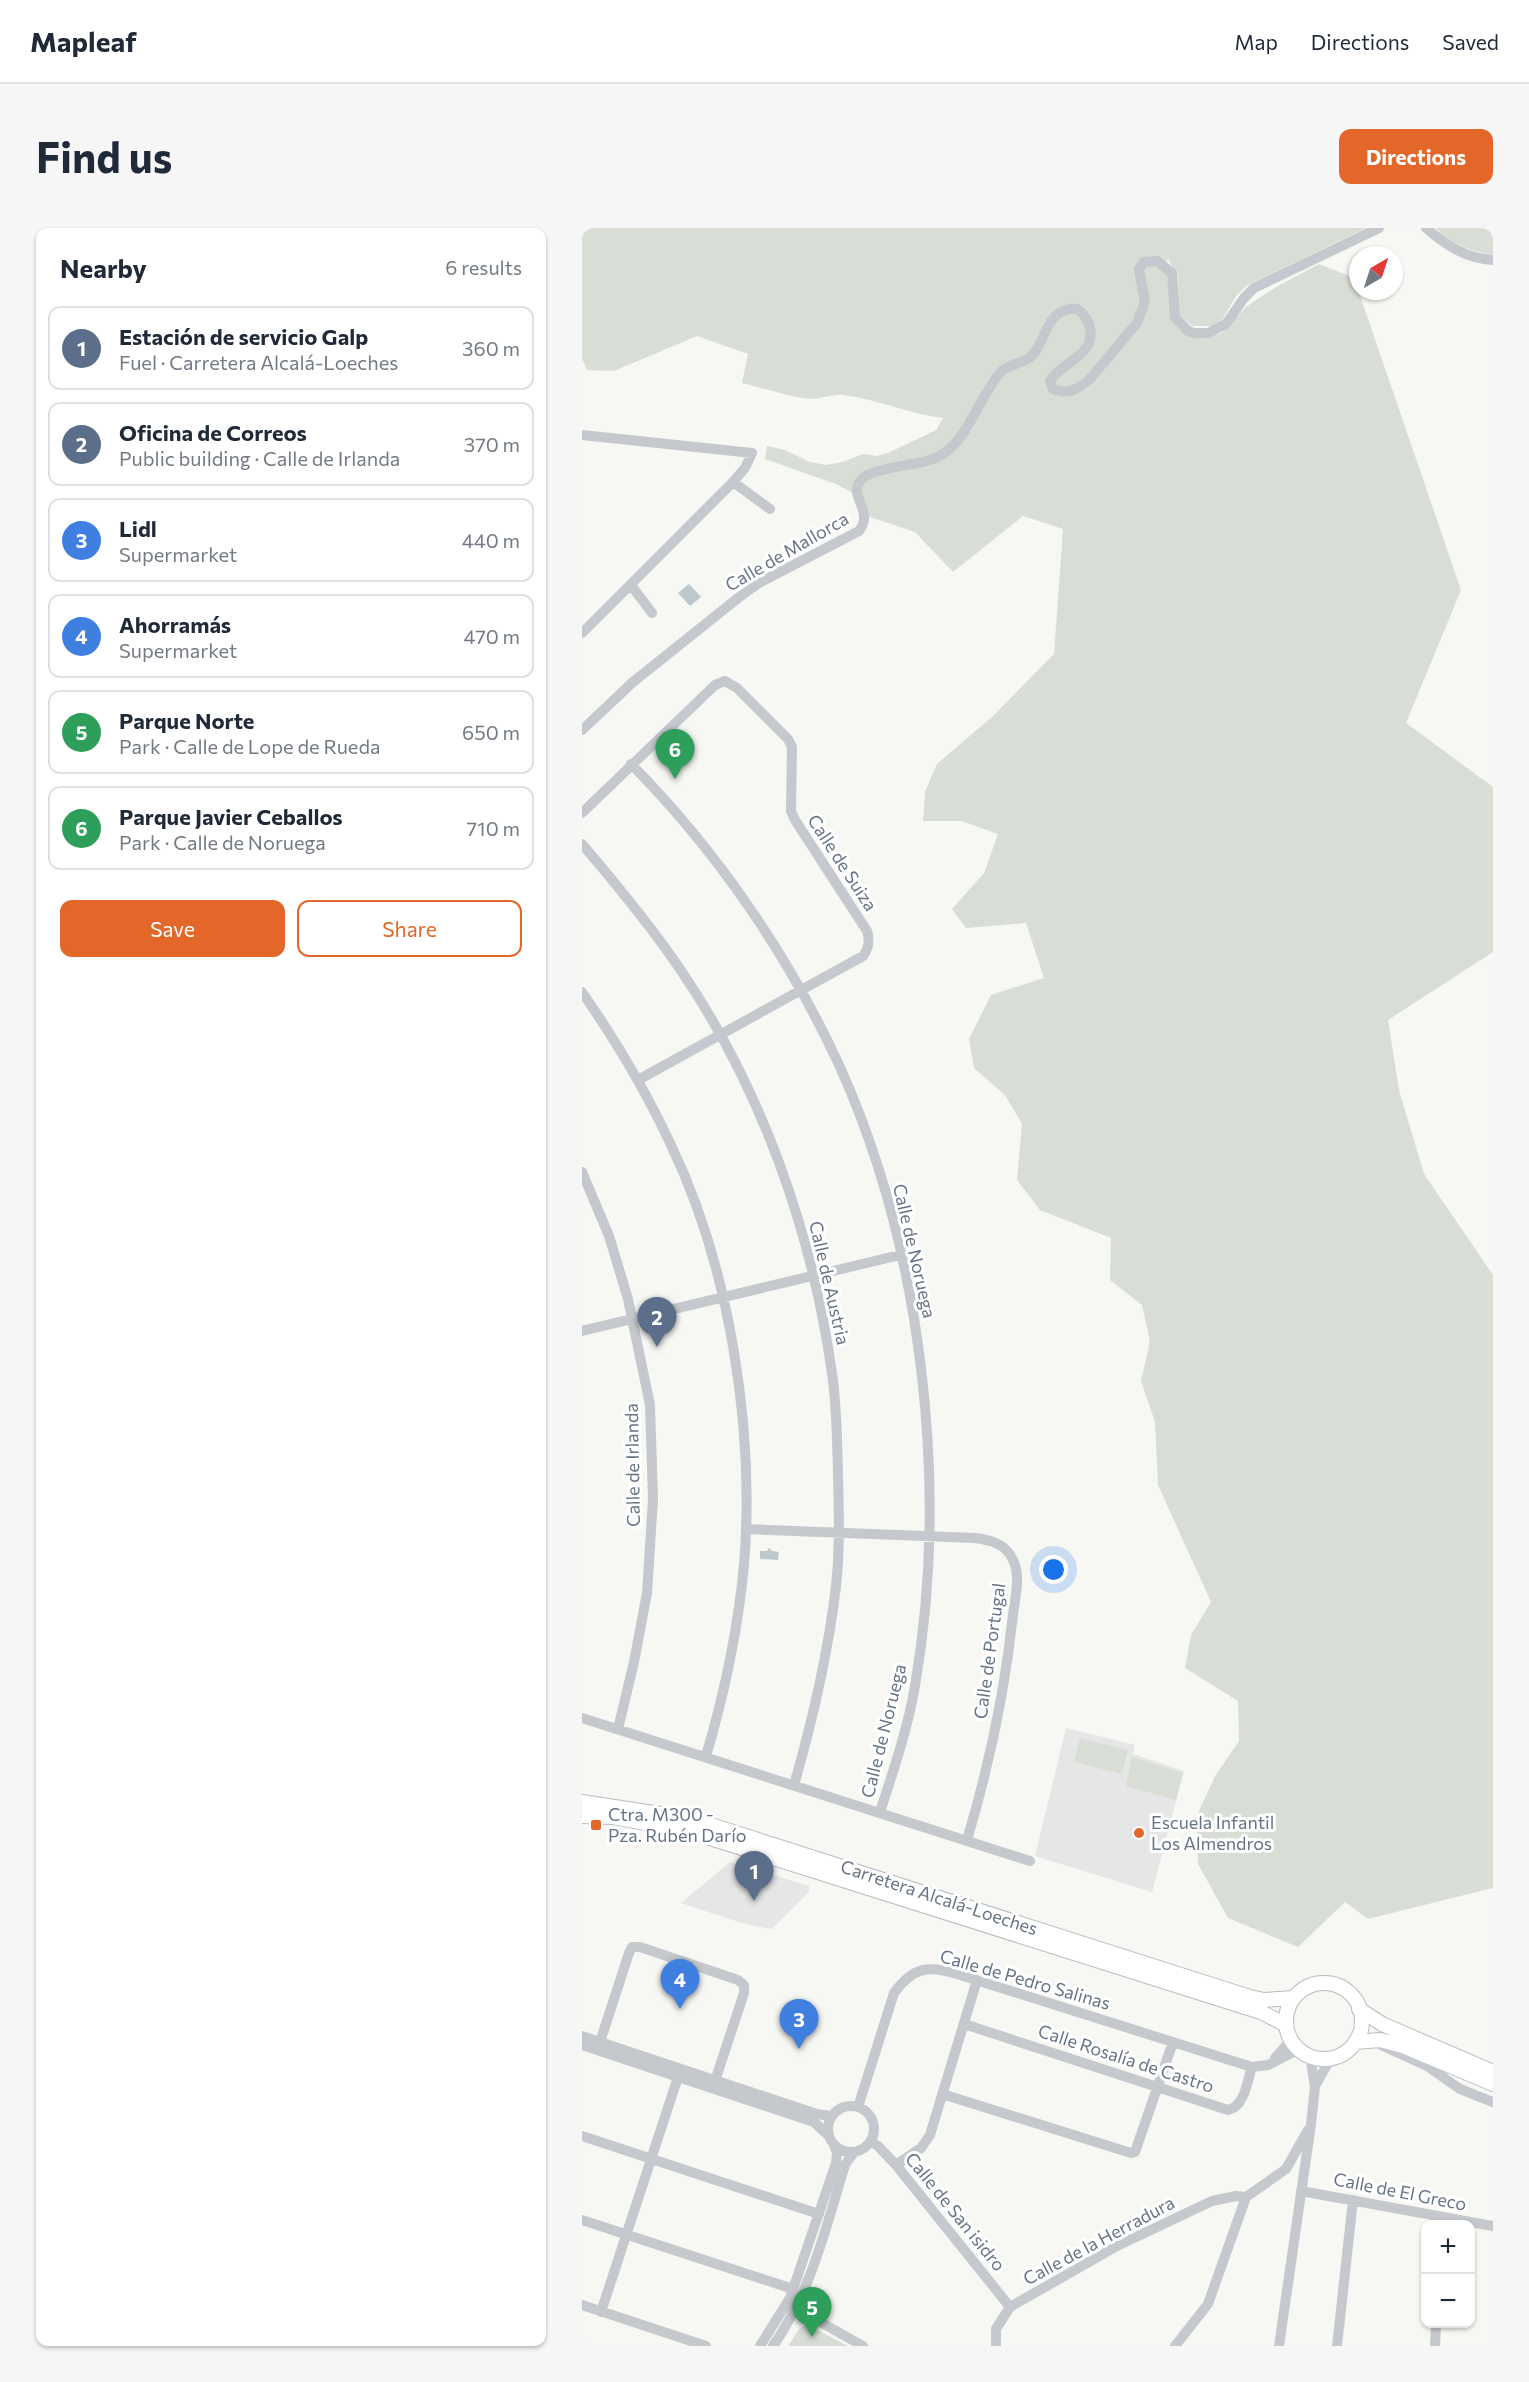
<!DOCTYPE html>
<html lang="en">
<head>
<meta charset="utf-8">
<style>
	body { margin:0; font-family:Commissioner,sans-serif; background:#f6f6f7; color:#1f2937 }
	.controls { position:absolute; right:18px; bottom:18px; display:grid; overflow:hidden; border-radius:12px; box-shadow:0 2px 4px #0004 }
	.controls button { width:54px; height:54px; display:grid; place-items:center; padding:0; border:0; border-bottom:2px solid #e0e1e3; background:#fff; color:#1f2937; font:30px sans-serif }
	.compass { position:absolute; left:767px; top:18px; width:54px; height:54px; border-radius:50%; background:#fff; box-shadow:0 2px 4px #0004; rotate:39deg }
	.you { position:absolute; left:472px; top:1342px; width:21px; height:21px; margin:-15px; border:4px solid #fff; border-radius:50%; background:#1a73e8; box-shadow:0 0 0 9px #1a73e833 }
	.badge { display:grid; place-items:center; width:39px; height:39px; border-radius:50%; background:#e26729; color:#fff; font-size:20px; font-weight:700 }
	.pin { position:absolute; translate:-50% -50px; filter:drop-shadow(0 2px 3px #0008) }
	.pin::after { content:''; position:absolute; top:32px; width:21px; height:18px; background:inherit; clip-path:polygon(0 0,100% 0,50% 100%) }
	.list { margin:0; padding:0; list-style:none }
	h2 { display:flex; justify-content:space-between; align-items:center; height:78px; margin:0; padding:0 24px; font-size:26px }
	h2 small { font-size:20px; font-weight:400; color:#747a83 }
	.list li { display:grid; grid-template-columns:39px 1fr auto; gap:18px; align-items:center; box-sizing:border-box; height:84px; margin:0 12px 12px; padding:0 12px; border:2px solid #e0e1e3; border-radius:12px }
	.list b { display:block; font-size:22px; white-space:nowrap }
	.list p { margin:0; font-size:20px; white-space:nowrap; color:#747a83 }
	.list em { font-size:20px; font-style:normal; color:#747a83 }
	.actions { display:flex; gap:12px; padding:18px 24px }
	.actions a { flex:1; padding:14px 0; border:2px solid #e26729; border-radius:12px; text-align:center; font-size:21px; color:#e26729 }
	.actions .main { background:#e26729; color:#fff }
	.map { position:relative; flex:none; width:911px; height:2118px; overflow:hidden; border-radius:12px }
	header { display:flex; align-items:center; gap:36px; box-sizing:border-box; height:84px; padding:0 30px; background:#fff; border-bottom:2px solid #e0e1e3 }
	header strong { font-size:28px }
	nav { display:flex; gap:33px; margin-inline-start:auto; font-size:21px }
	.intro { display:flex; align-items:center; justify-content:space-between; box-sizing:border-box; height:144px; padding:0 36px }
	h1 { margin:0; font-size:42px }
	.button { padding:15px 27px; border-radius:12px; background:#e26729; color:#fff; font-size:21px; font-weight:700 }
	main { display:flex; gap:36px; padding:0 36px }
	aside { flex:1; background:#fff; border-radius:12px; box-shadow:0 2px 4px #0004 }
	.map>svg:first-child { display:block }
</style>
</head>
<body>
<header>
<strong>Mapleaf</strong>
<nav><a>Map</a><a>Directions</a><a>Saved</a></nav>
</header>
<div class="intro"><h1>Find us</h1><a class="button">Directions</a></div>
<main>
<aside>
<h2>Nearby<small>6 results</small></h2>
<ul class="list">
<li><span class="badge" style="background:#5c6f8a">1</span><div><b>Estación de servicio Galp</b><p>Fuel · Carretera Alcalá-Loeches</p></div><em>360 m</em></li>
<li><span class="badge" style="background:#5c6f8a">2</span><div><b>Oficina de Correos</b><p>Public building · Calle de Irlanda</p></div><em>370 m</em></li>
<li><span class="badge" style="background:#3f7fe0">3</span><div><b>Lidl</b><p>Supermarket</p></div><em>440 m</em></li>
<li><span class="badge" style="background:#3f7fe0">4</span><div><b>Ahorramás</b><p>Supermarket</p></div><em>470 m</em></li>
<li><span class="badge" style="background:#2e9e5b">5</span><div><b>Parque Norte</b><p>Park · Calle de Lope de Rueda</p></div><em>650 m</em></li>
<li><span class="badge" style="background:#2e9e5b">6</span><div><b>Parque Javier Ceballos</b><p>Park · Calle de Noruega</p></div><em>710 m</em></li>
</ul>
<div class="actions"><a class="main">Save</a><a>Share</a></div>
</aside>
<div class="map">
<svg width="911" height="2118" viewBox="0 0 911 2118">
	<rect width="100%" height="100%" fill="#f7f7f4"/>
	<path fill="#e5e6e5" d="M 484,1500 L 553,1517 L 551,1526 L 602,1543 L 570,1664 L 453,1628 Z
		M 148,1634 L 227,1658 L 227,1664 L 190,1701 L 163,1696 L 99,1675 Z"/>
	<path fill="#d8ded5" d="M 0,0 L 784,0 L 664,58 L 654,68 L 640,92 L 630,98 L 610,98 L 597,86 L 596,48 L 586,31 L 581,40 L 588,47 L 588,80 L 605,106 L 623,110 L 640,105 L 665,78 L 696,58 L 737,36 L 772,50 L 879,362 L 824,495 L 911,559 L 911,724 L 806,792 L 817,862 L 842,946 L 911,1047 L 911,1660 L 786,1691 L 763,1674 L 716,1719 L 646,1690 L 616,1636 L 615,1587 L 633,1548 L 657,1513 L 656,1473 L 603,1440 L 609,1407 L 629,1374 L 576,1257 L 573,1194 L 559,1153 L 568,1113 L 560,1077 L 528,1052 L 529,1010 L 458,982 L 435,952 L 440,896 L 423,867 L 392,840 L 387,811 L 409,767 L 462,750 L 444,695 L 384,700 L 370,681 L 402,645 L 416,606 L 380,593 L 341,593 L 343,564 L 355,536 L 411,488 L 472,426 L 481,301 L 441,288 L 371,344 L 333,304 L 288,289 L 280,270 L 254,256 L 183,231 L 185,218 L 203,222 L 228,234 L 244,237 L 261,234 L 281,226 L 295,228 L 306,225 L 354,202 L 361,190 C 327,186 295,171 261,167 C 251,166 240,171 229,171 C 206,169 183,160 160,155 L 166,126 L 115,108 L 32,143 L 5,142 L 0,130 Z
		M 854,0 L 902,0 L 911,4 L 911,27 C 890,23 869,17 854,0 Z
		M 498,1510 L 546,1522 L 540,1546 L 492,1534 Z
		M 550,1529 L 601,1545 L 594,1572 L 544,1558 Z
		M 226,2097 L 266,2118 L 206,2118 L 218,2100 Z"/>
	<path fill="#bdc7cc" d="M 107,356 L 119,369 L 108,378 L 96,365 Z
		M 187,1320 L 190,1323 L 197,1324 L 196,1332 L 178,1331 L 178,1323 L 185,1323 Z"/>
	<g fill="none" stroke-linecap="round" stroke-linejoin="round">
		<g stroke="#b8bbc0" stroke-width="16">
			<path id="major" d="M 0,1574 L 110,1591 L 668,1769 L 682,1772 L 712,1770
				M 0,1588 L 31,1589 L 106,1603 L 679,1784 L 704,1797
				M704 1793a38 38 0 1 1 76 0a38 38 0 1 1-76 0Z
				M 777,1781 L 800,1796 L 911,1844
				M 773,1814 L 798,1812 L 821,1818 L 911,1856"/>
		</g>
		<path stroke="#c5c8cc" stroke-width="10" d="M 844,0 C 865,18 883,30 911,32
			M 0,207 L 170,225 L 163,240 L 151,254 L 0,405
			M 151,254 L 188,281
			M 49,357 L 70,385
			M 0,502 L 51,454 L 156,370 L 177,355 L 277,303 C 293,283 265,268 279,252 C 292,237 342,239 361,226 C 387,209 398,167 419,144 C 426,136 439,136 447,130 C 464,119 462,78 495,81 C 501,85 504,89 507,96 C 517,127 480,133 468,153 L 471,161 C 486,167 496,161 507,152 L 555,95 L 563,74 L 557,41 L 562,34 L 575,33 L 590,45 L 593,89 L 606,103 L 612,105 L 626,105 L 644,96 L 662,70 L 672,60 L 797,0
			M 49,536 C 135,623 207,728 258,839 C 341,1024 367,1259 333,1458 C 326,1500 311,1544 298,1584
			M 0,585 L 133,457 L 143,453 L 155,460 L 206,511 L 210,519 L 209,583 L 213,592 L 285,703 C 288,713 287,720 281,728 L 56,852
			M 0,616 C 35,657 70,699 100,744 C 180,862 230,1004 250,1145 C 255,1178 255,1213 256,1247 C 257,1284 258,1321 254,1358 C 246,1426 231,1491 212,1557
			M 0,764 C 34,813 64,863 89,917 C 148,1040 173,1202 162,1337 C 156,1401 142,1467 124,1528
			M 0,944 L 27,1008 L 46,1071 L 68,1177 L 71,1271 L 65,1365 L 52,1434 L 36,1501
			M 0,1103 L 318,1027
			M 164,1301 L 393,1310 C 409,1312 424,1316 431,1332 C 439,1348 433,1370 431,1387 C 423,1463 407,1538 385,1612
			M 0,1490 L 448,1633
			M 382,1796 L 646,1882 C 663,1878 665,1854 670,1839
			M 0,1808 L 235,1886 L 249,1888
			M 18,1814 L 47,1725 L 50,1719 L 58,1719 L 156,1752 L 162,1757 L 162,1765 L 133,1853
			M 0,1817 L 232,1894 L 246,1907
			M 799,1817 L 845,1838 L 878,1861 L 911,1874
			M 693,1830 L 709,1812
			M 733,1858 L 749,1830
			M 360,1866 L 549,1925 L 553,1924 L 591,1814
			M246 1901a23 23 0 1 1 46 0a23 23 0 1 1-46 0Z
			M 276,1879 L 312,1765 C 331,1739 346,1737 375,1746 L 670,1839 L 686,1837 L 717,1821
			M 0,1908 L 237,1986
			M 289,1914 L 296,1918 L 314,1937 L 428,2079
			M 314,1937 L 339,1920 L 348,1907 L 395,1752
			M 719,1963 L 911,1998
			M 0,1992 L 211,2061
			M 0,2077 L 124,2118
			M 208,2077 L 281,2118
			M 19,2084 L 96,1849
			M 178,2118 L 208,2070 L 254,1935 L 255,1925 L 252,1917
			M 191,2118 C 229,2064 244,1999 263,1937 L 272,1924
			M 414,2118 L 414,2101 L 428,2079 L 535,2018 L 630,1973 L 654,1968 L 664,1969
			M 593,2118 L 626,2076 L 664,1969 L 704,1941 L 726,1902
			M 697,2118 L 729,1896 L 733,1859 L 728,1828
			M 755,2118 L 771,1972
			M 853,2118 L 854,2096"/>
		<use href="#major" stroke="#fff" stroke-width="14"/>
	</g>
	<g fill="#e26729" stroke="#fff" stroke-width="2">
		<rect x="8" y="1591" width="12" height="12" rx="3"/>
		<circle cx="557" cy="1605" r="6"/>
	</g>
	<g text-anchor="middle" stroke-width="6" stroke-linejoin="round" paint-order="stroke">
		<g font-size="18" fill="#667485" stroke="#fff">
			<text transform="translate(205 324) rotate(-30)" y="6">Calle de Mallorca</text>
			<text transform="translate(260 635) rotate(57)" y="6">Calle de Suiza</text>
			<text transform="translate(332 1023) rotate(77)" y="6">Calle de Noruega</text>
			<text transform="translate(247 1055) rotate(77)" y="6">Calle de Austria</text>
			<text transform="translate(51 1237) rotate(-91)" y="6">Calle de Irlanda</text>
			<text transform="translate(408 1423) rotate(-82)" y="6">Calle de Portugal</text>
			<text transform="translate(302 1503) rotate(-76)" y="6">Calle de Noruega</text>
			<text transform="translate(357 1670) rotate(18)" y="6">Carretera Alcalá-Loeches</text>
			<text transform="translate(443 1752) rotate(16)" y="6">Calle de Pedro Salinas</text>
			<text transform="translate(544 1831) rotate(18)" y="6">Calle Rosalía de Castro</text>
			<text transform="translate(818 1964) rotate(11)" y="6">Calle de El Greco</text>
			<text transform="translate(373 1984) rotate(51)" y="6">Calle de San isidro</text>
			<text transform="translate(517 2013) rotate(-28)" y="6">Calle de la Herradura</text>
		</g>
		<g font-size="18" fill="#667485" stroke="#fff" text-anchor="start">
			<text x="26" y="1593">Ctra. M300 -<tspan x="26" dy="21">Pza. Rubén Darío</tspan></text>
			<text x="569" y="1601">Escuela Infantil<tspan x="569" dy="21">Los Almendros</tspan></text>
		</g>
	</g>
</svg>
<div class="controls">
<button>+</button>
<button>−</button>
</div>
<svg class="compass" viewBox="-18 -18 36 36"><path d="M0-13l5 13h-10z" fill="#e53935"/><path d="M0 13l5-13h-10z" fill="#747a83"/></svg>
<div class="you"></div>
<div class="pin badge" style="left:172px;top:1673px;background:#5c6f8a">1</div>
<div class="pin badge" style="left:75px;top:1119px;background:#5c6f8a">2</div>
<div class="pin badge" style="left:217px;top:1821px;background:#3f7fe0">3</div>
<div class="pin badge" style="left:98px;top:1781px;background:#3f7fe0">4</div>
<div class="pin badge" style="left:230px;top:2109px;background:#2e9e5b">5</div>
<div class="pin badge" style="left:93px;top:551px;background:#2e9e5b">6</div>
</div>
</main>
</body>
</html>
